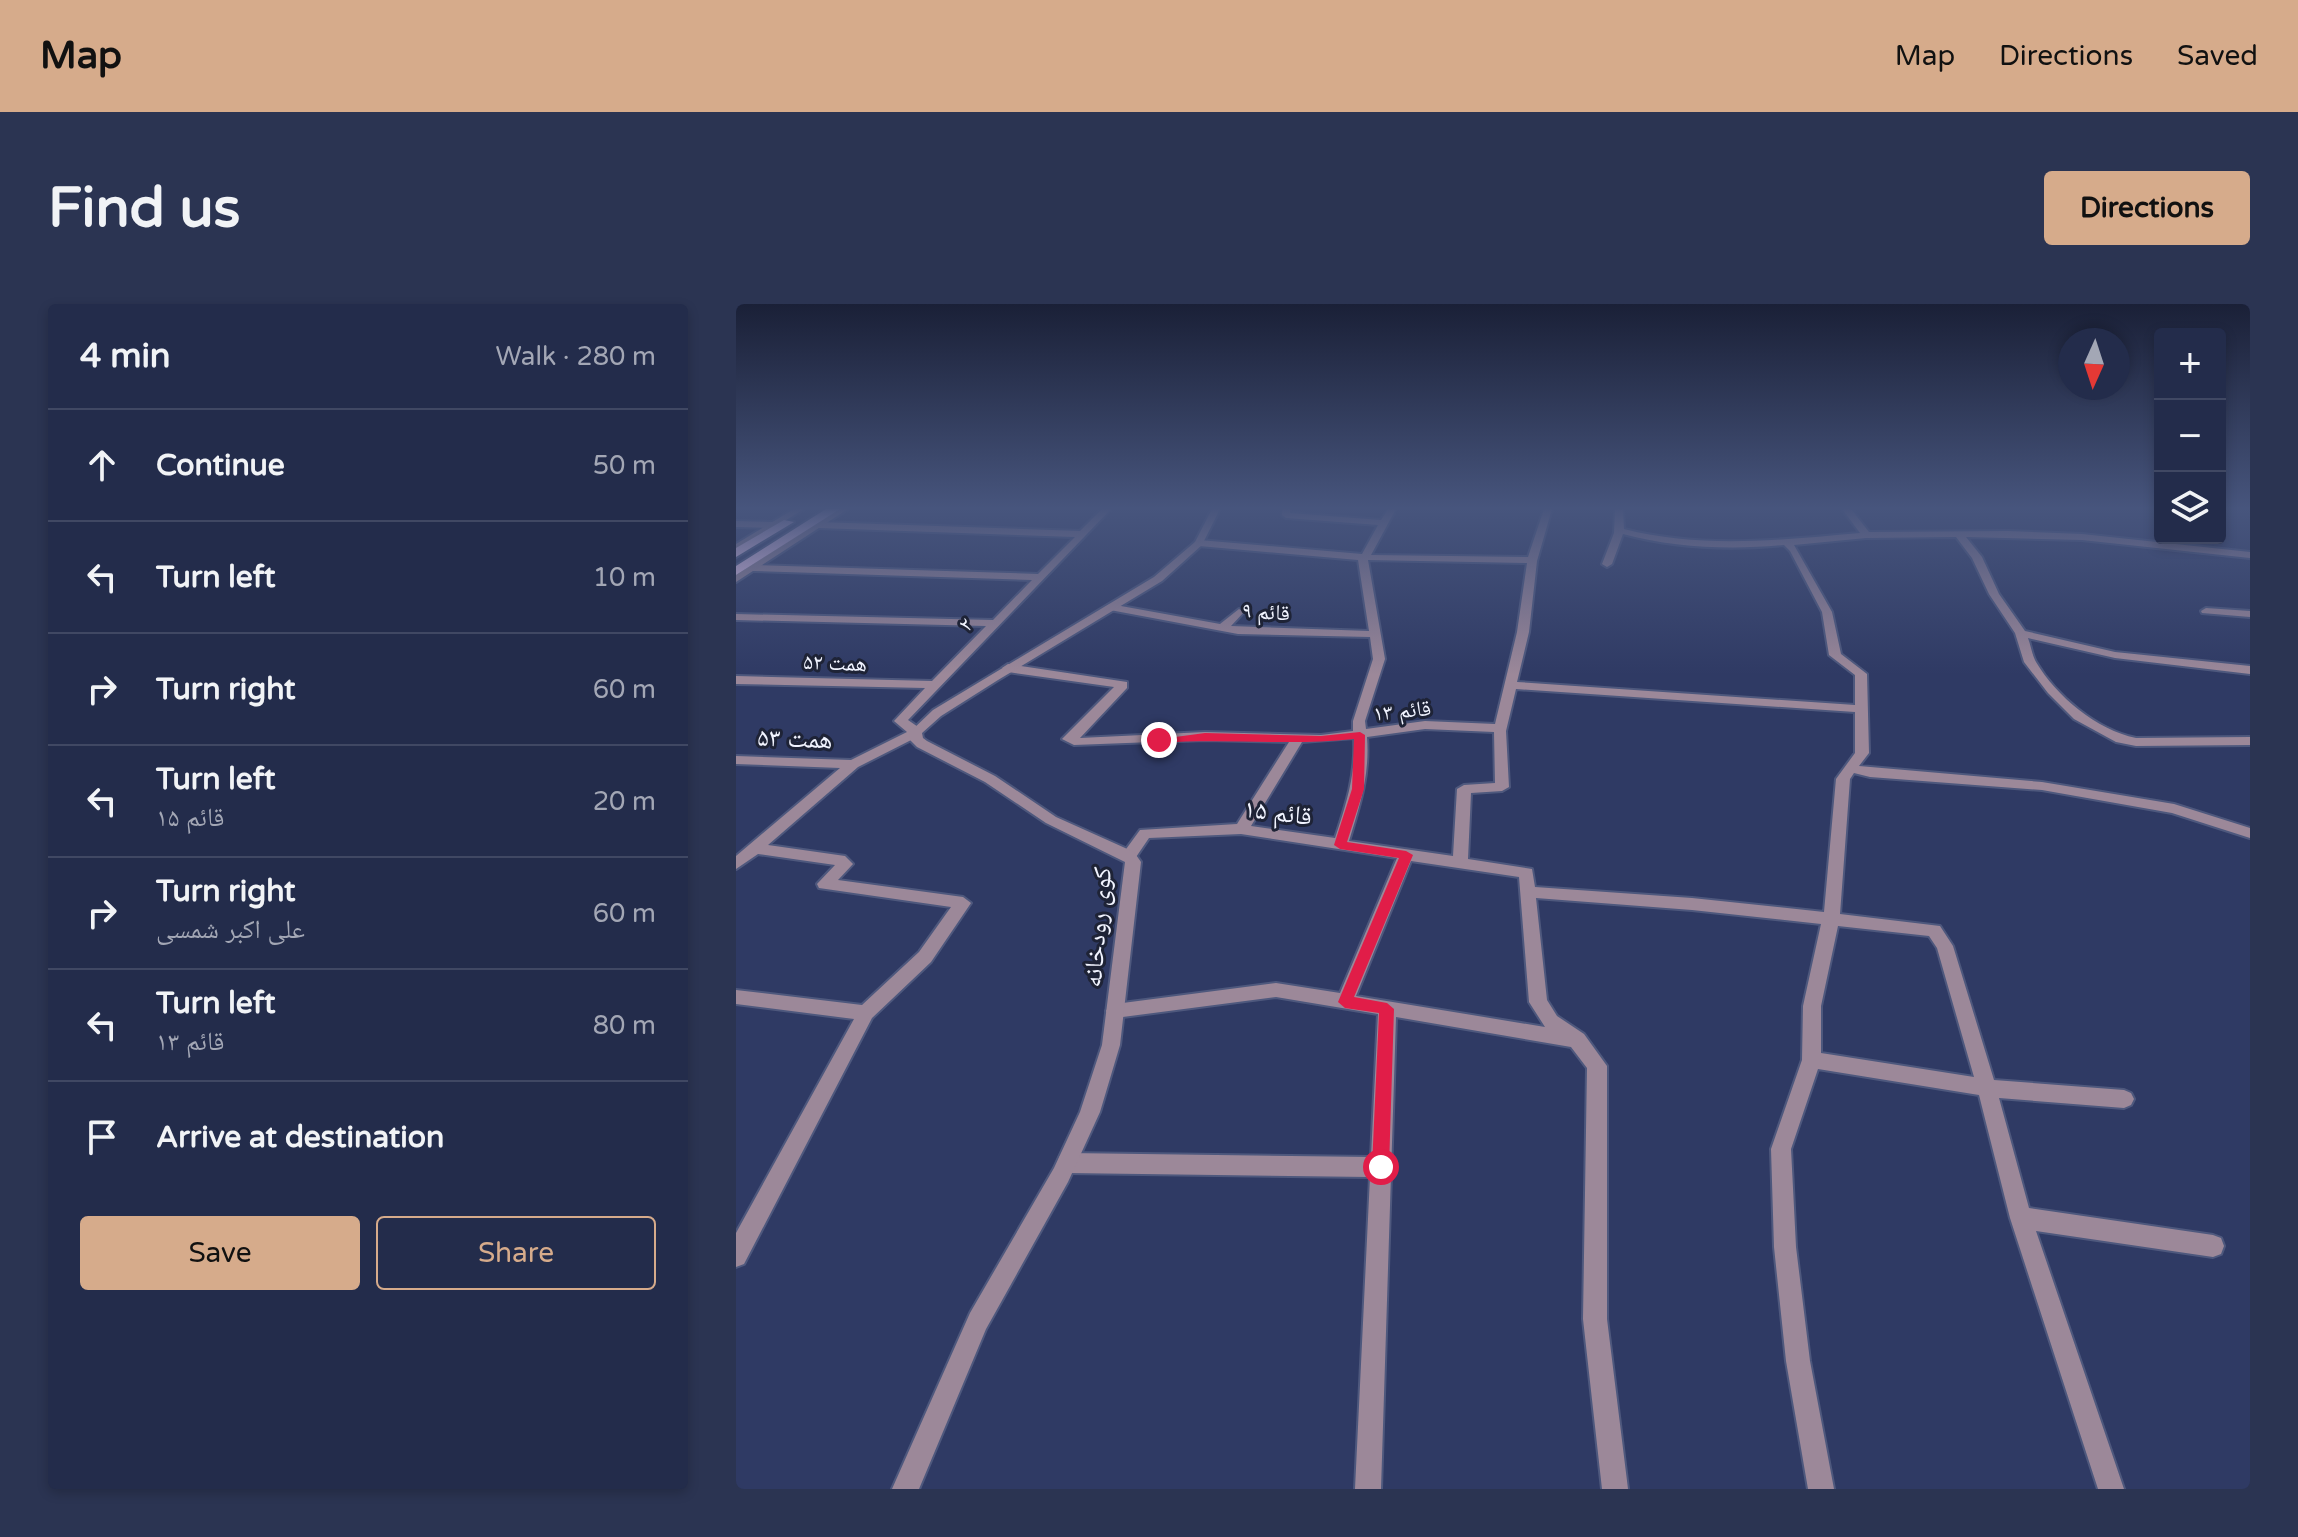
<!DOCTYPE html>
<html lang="en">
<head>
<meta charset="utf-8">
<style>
	body { margin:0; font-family:"Varela Round","Noto Naskh Arabic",sans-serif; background:#2b3452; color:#f1f3f6 }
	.controls { position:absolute; right:24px; top:24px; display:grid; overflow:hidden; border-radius:8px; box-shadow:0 4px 12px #0003 }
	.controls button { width:72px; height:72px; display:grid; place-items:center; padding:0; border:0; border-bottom:2px solid #404863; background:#232c4b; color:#f1f3f6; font:40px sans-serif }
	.compass { position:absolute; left:1322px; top:24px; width:72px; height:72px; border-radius:50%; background:#232c4b; box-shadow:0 4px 12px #0003; rotate:183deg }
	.stop { position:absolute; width:24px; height:24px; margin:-18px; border:6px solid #e11d48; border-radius:50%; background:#fff }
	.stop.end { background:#e11d48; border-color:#fff; box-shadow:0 2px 8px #0008 }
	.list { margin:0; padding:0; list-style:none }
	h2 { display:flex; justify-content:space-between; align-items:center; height:104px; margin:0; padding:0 32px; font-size:34px }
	h2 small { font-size:26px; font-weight:400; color:#a3a7b5 }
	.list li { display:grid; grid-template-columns:52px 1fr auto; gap:24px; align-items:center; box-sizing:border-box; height:112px; padding:0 32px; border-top:2px solid #404863 }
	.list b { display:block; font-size:30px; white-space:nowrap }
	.list p { margin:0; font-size:26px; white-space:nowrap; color:#a3a7b5 }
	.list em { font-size:26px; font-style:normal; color:#a3a7b5 }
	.actions { display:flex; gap:16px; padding:24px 32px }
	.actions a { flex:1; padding:18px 0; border:2px solid #d6ab8b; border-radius:8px; text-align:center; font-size:28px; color:#d6ab8b }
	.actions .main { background:#d6ab8b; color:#111 }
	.icon { flex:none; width:44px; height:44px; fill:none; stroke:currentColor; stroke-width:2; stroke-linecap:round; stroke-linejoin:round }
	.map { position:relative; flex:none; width:1514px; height:1185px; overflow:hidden; border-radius:8px }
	header { display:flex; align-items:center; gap:48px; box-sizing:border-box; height:112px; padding:0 40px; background:#d6ab8b; color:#111 }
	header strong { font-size:38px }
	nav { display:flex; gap:44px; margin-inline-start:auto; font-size:28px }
	.intro { display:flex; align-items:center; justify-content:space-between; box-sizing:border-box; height:192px; padding:0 48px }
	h1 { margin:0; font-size:56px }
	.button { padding:20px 36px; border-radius:8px; background:#d6ab8b; color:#111; font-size:28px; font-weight:700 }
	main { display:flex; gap:48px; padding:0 48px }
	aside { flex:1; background:#232c4b; border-radius:8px; box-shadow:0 4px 12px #0003 }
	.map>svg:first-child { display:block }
</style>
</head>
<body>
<header>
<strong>Map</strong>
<nav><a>Map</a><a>Directions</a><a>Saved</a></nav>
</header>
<div class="intro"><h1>Find us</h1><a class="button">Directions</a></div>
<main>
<aside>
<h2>4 min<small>Walk · 280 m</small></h2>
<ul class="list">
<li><svg class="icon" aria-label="ahead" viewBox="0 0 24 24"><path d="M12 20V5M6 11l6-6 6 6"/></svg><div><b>Continue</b></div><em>50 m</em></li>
<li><svg class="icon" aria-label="left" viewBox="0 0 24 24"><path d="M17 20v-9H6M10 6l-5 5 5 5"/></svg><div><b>Turn left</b></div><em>10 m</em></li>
<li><svg class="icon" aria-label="right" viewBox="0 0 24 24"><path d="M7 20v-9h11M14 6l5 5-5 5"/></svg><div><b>Turn right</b></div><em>60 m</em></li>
<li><svg class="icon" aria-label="left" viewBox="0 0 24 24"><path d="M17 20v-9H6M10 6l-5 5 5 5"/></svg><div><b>Turn left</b><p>قائم ۱۵</p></div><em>20 m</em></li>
<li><svg class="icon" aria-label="right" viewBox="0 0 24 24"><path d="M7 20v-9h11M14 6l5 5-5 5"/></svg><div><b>Turn right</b><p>علی اکبر شمسی</p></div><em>60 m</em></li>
<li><svg class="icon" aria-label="left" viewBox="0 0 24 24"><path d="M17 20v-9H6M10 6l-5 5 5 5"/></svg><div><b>Turn left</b><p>قائم ۱۳</p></div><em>80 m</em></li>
<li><svg class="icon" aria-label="arrive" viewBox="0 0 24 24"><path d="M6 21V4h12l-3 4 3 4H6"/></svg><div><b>Arrive at destination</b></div></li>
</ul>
<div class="actions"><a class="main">Save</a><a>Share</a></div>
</aside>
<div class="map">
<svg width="1514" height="1185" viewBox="0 0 1514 1185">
	<rect width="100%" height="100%" fill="#2f3a64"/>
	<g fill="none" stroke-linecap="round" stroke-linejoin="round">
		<g stroke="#4e587d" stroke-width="4">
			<path id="minor" d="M 366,205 L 375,205 L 172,416 L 185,425 L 185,431 L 122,463 L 32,541 L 109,552 L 117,560 L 102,576 L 227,593 L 235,599 L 195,658 L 136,714 L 8,960 L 0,963 L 0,929 L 118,715 L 0,700 L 0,686 L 126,701 L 183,648 L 215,603 L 83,584 L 81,580 L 99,561 L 22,550 L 0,565 L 0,552 L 104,464 L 0,460 L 0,452 L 115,456 L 171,428 L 158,417 L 189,384 L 0,380 L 0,372 L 196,377 L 250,322 L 0,316 L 0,310 L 257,316 L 296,276 L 17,267 L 12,264 L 17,261 L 302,270 L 339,233 L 83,224 L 78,221 L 83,218 L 344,227 Z
				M 546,205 L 554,205 L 554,209 L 645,216 L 652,205 L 660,205 L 635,251 L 792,253 L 808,205 L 816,205 L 801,257 L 793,328 L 781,378 L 1119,401 L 1119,371 L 1093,351 L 1086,308 L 1054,247 L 1048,241 C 996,246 938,244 887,230 L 876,260 L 871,263 L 866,260 L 878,229 L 879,205 L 887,205 L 888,225 C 966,245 1044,236 1124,229 L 1106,205 L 1115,205 L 1133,228 L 1272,227 L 1346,230 L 1514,248 L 1514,254 L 1346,236 L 1230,233 L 1246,253 L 1263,290 L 1289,327 L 1379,348 L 1514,362 L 1514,370 L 1379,354 L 1292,334 C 1295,342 1296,351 1300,358 C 1320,392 1361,426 1400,434 L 1514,433 L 1514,441 L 1400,442 L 1380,438 L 1338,415 L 1312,389 L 1288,358 L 1279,329 L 1253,290 L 1236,254 L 1220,233 L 1130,234 L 1058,241 L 1096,308 L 1105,350 L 1131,370 L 1133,449 L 1123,462 L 1306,478 L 1438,500 L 1514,524 L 1514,534 L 1436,509 L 1306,486 L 1134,473 L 1118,469 L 1114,475 L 1104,610 L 1204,622 L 1217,642 L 1258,776 L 1388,786 L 1395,789 L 1398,795 L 1395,801 L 1388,804 L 1263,794 L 1293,904 L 1477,931 L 1485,934 L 1488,942 L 1485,950 L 1477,953 L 1300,927 L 1388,1185 L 1362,1185 L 1274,914 L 1243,791 L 1082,765 L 1055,845 L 1060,943 L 1074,1057 L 1098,1185 L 1072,1185 L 1050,1057 L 1038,943 L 1035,845 L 1066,756 L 1067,702 L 1085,620 L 956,606 L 800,594 L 811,696 L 821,712 L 848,730 L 871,762 L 871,1015 L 892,1185 L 866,1185 L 847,1015 L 851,764 L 835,743 L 660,713 L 645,1185 L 619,1185 L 634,873 L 331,869 L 324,866 L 321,859 L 324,852 L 331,849 L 635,853 L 642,710 L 540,693 L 379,714 L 373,712 L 370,707 L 373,702 L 379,700 L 540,679 L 604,689 L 661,554 L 505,530 L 413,534 L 398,556 L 388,556 L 385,552 L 404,526 L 501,520 L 553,438 L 469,436 L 338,441 L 326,435 L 378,383 L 272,368 L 266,364 L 272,360 L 391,378 L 391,384 L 344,434 L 469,428 L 585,431 L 617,427 L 617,417 L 637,355 L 634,333 L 502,330 L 374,306 L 369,303 L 374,300 L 484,320 L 503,305 L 508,308 L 495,322 L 633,327 L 622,256 L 463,242 L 458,239 L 463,236 L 626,250 L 642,221 L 550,214 L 546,211 ZM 632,256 L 791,259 L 781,328 L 759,420 L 689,417 L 630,425 L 629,417 L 649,355 ZM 780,385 L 1119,408 L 1119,449 L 1100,475 L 1088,608 L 956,594 L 799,583 L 796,565 L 732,555 L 735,489 L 766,487 L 773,483 L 770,427 ZM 689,425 L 758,428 L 759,479 L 728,481 L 721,485 L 717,552 L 613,537 C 624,501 634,470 631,433 ZM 618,434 C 620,470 610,501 599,534 L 515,522 L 566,438 ZM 675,557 L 783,573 L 793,698 L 809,723 L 620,692 ZM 1102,622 L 1193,632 L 1201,644 L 1238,773 L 1085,749 L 1085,702 Z
				M 0,217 L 38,218 L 43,221 L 38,224 L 0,223 Z
				M 1470,304 L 1514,307 L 1514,313 L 1466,309 L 1465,307 Z"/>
		</g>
		<g stroke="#4e587d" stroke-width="4">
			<path id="tertiary" d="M 58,205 L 68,205 L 0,247 L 0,240 Z
				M 102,205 L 112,205 L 0,278 L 0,271 Z
				M 476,205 L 484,205 L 466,241 L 426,277 L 262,376 L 205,412 L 186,429 L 187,434 L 191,437 L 259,472 L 320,513 L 398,548 L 405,558 L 384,741 L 364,808 L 332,878 L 250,1025 L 183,1185 L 156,1185 L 234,1009 L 318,864 L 344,808 L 366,741 L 389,558 L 310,519 L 249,478 L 181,443 L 173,435 L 174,428 L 197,406 L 418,273 L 459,238 Z"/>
		</g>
		<g stroke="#4e587d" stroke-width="4">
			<path id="primary" d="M 90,205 L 104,205 L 0,271 L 0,262 Z
				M 48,216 L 58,218 L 0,253 L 0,244 Z"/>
		</g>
		<use href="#minor" fill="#9c8899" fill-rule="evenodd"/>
		<use href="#tertiary" fill="#9c8899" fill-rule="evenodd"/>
		<use href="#primary" fill="#fad2f4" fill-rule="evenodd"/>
	</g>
	<linearGradient id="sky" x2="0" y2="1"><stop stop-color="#1a2037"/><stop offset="0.55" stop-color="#47557d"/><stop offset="1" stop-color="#47557d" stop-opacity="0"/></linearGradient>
	<rect width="1514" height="371" fill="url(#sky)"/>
	<path fill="#e11d48" d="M 624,428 L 629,431 L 628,485 L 611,538 L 670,547 L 677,551 L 618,693 L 651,699 L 658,705 L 653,863 L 645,871 L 636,863 L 643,709 L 609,704 L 602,698 L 663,554 L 604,545 L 598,541 L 616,485 L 618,435 C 553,442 488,434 423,439 L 417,436 L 469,429 L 585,432 Z"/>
	<g text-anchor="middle" stroke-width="6" stroke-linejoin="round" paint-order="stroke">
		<g font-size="22" fill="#f1f4ff" stroke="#1e2336">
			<text transform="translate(530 307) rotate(4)" y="8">قائم ۹</text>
			<text transform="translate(229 320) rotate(-45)" y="8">۲</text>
			<text transform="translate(99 358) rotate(2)" y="8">همت ۵۲</text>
			<text transform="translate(666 406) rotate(-6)" y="8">قائم ۱۳</text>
		</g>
		<g font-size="26" fill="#f1f4ff" stroke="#1e2336">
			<text transform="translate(59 434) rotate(2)" y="9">همت ۵۳</text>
			<text transform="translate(542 508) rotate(7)" y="9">قائم ۱۵</text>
			<text transform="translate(361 623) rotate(-85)" y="9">کوی رودخانه</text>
		</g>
	</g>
</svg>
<div class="controls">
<button>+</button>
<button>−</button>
<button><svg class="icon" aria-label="layers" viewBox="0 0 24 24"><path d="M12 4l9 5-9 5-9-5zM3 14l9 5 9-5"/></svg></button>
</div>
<svg class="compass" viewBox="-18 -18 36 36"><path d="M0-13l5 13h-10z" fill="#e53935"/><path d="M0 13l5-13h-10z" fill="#a3a7b5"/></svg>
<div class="stop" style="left:645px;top:863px"></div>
<div class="stop end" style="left:423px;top:436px"></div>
</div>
</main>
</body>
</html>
